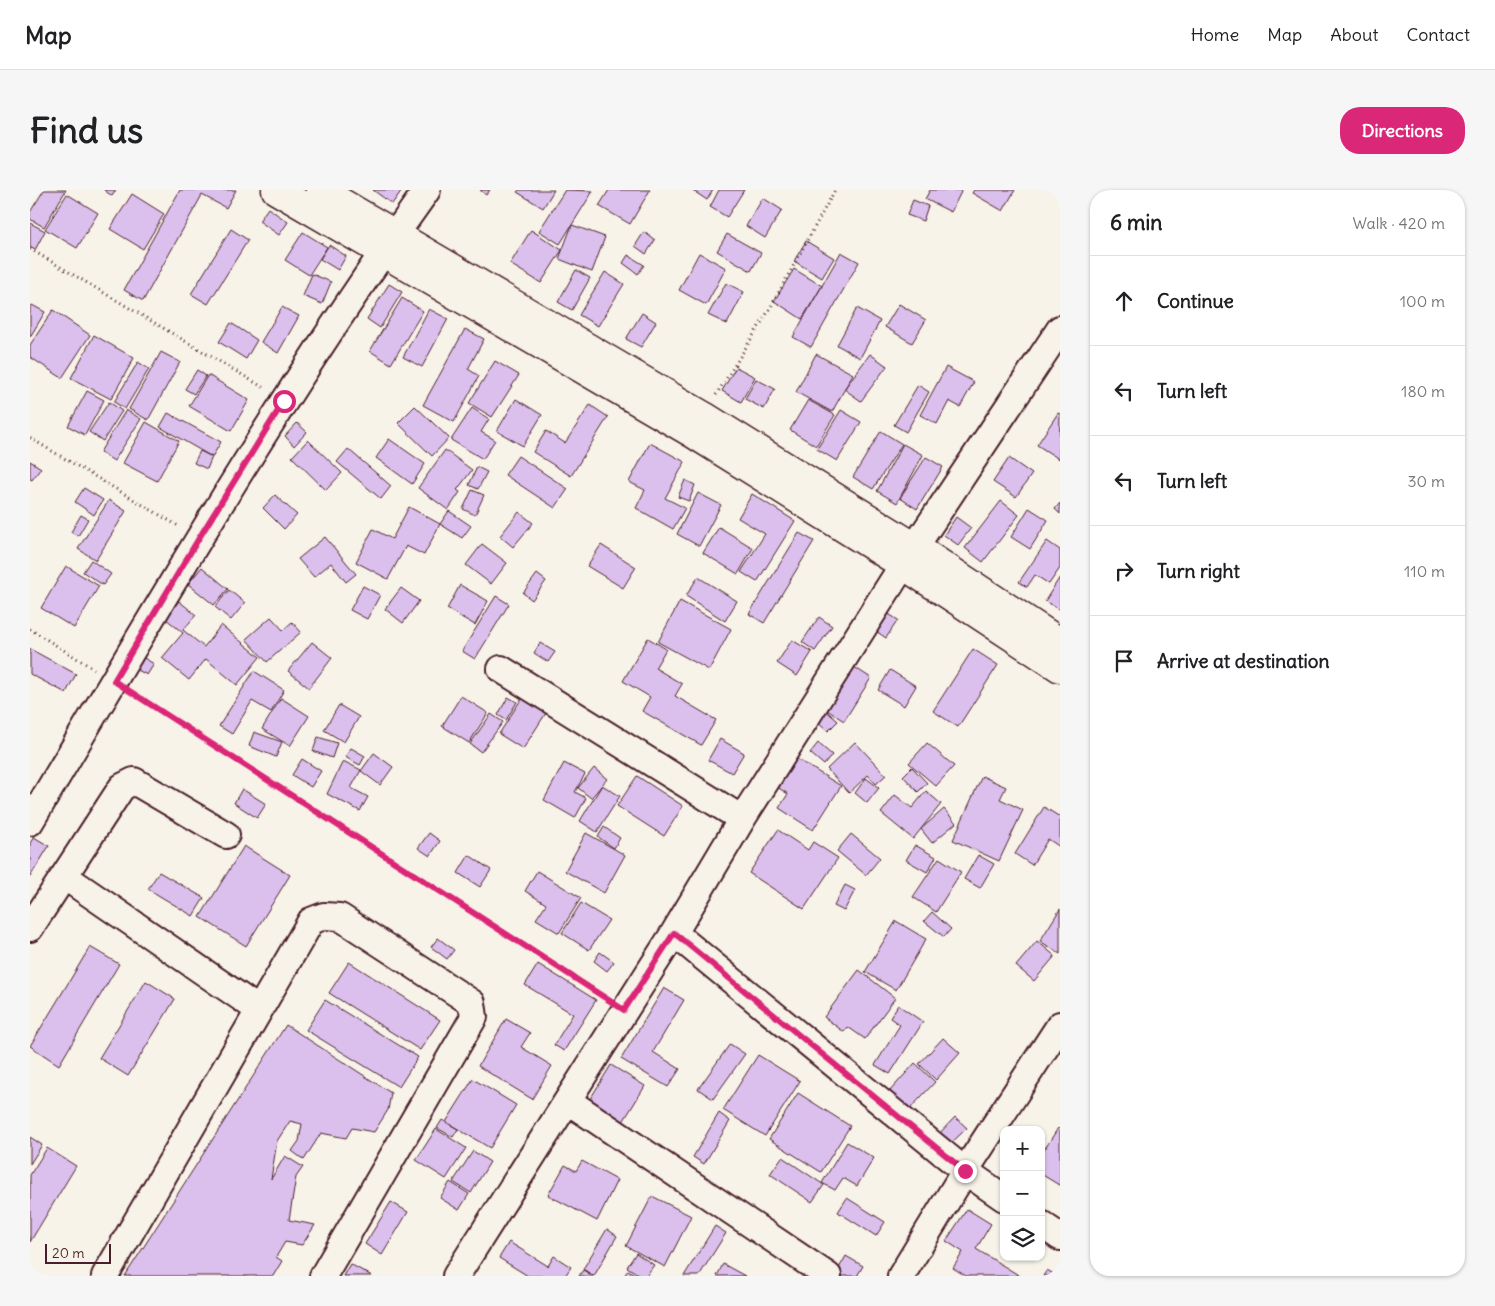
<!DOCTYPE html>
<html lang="en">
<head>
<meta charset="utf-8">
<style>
	body { margin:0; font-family:Delius,sans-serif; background:#f6f6f6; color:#202124 }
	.controls { position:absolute; right:15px; bottom:15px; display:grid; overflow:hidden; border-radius:10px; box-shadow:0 1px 4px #0004 }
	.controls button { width:45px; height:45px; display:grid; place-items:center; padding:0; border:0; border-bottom:1px solid #e0e0e0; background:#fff; color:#202124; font:25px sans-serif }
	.scale { position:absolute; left:15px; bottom:12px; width:66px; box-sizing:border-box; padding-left:5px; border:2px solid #4a1f2b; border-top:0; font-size:14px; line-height:18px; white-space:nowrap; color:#4a1f2b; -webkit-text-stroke:4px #f7f3e8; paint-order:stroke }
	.stop { position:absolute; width:15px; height:15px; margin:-11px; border:4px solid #db2777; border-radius:50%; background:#fff }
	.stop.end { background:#db2777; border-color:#fff; box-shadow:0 1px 5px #0008 }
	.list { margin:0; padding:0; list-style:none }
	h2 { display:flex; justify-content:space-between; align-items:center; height:65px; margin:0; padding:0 20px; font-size:21px }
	h2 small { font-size:16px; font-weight:400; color:#757577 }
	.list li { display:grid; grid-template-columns:32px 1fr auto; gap:15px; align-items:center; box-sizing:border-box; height:90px; padding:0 20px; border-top:1px solid #e0e0e0 }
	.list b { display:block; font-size:19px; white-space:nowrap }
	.list em { font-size:16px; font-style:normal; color:#757577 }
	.icon { flex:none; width:28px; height:28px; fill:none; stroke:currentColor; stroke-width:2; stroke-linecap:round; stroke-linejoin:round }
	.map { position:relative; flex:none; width:1030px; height:1086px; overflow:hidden; border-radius:20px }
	header { display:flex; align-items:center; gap:30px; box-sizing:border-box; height:70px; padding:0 25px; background:#fff; border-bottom:1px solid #e0e0e0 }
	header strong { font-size:24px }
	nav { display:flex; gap:28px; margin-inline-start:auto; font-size:18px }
	.intro { display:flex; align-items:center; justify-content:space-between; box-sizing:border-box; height:120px; padding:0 30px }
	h1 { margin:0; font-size:35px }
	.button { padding:12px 22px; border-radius:20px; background:#db2777; color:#fff; font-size:18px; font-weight:700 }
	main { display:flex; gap:30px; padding:0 30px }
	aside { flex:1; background:#fff; border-radius:20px; box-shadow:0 1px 4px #0004 }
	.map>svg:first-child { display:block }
</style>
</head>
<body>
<header>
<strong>Map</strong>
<nav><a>Home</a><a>Map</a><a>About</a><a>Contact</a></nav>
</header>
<div class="intro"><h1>Find us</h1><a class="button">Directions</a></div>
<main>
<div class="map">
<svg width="1030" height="1086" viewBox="0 0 1030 1086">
	<rect width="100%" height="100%" fill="#f7f3e8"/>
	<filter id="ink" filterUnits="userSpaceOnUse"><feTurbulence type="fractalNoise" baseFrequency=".02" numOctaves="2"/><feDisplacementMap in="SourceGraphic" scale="10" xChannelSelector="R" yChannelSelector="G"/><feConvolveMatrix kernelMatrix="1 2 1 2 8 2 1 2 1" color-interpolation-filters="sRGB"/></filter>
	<g filter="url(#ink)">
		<path fill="#dbc0ee" stroke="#4a1f2b" d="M 14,0 L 36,0 L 14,37 L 0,29 L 0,22 Z
			M 74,0 L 86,0 L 82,6 Z
			M 150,0 L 206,0 L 196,18 L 172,5 L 113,111 L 94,100 Z
			M 343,0 L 372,0 L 362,14 Z
			M 450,0 L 460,0 L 456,5 Z
			M 489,0 L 524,0 L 513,18 L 487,2 Z
			M 535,0 L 563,1 L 530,54 L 509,41 Z
			M 579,0 L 620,0 L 600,34 L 569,16 Z
			M 662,0 L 683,0 L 677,10 Z
			M 689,0 L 714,0 L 697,27 L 680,17 Z
			M 900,0 L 932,0 L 921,22 L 895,9 Z
			M 944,0 L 985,0 L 973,21 L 942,3 Z
			M 37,4 L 68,23 L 47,58 L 15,39 Z
			M 102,4 L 134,24 L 113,59 L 80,39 Z
			M 733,8 L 752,20 L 735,48 L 716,36 Z
			M 883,10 L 898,16 L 893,31 L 877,25 Z
			M 238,18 L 258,32 L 249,45 L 229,31 Z
			M 0,33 L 15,41 L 5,60 L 0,57 Z
			M 542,35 L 575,47 L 562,82 L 529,69 Z
			M 201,39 L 218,50 L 178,114 L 161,104 Z
			M 501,40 L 532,60 L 511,93 L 480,74 Z
			M 273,42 L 297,57 L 279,85 L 255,70 Z
			M 614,42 L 625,50 L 616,64 L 605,56 Z
			M 697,44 L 731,63 L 721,81 L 687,61 Z
			M 776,51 L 804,68 L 792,88 L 764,71 Z
			M 299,55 L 316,66 L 308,80 L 290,69 Z
			M 811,62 L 829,72 L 781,157 L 763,147 Z
			M 669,63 L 696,78 L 676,115 L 649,100 Z
			M 598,65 L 614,75 L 608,84 L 593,73 Z
			M 764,79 L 792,96 L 772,129 L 744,111 Z
			M 546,80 L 560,88 L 542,120 L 528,112 Z
			M 575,82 L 594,94 L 568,136 L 549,125 Z
			M 282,84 L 301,92 L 292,114 L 273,106 Z
			M 696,93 L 714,102 L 697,134 L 678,125 Z
			M 359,94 L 372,102 L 350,138 L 337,129 Z
			M 372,108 L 393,121 L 361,174 L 340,161 Z
			M 869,114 L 896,130 L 882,153 L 855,137 Z
			M 2,115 L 15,122 L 0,147 L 0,118 Z
			M 252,117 L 269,126 L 248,163 L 231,152 Z
			M 827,118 L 850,131 L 830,168 L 807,155 Z
			M 399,119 L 418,129 L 392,177 L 373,167 Z
			M 23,120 L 60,145 L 32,188 L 0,167 L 0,155 Z
			M 612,123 L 626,132 L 611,157 L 596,149 Z
			M 201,133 L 227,150 L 216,169 L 189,152 Z
			M 435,139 L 454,149 L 438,179 L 449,186 L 424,232 L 393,215 Z
			M 64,145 L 104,168 L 81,209 L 41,188 Z
			M 131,162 L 150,172 L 118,230 L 99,219 Z
			M 786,164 L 823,184 L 802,222 L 766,202 Z
			M 840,164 L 857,176 L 831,211 L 814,199 Z
			M 465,171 L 489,185 L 462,227 L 439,213 Z
			M 108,172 L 119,179 L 95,219 L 84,212 Z
			M 706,177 L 725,187 L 711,212 L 692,201 Z
			M 916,177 L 944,192 L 930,217 L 919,211 L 907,234 L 890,225 Z
			M 167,180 L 176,186 L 164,204 L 155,199 Z
			M 178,185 L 219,210 L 201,241 L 159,216 Z
			M 726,189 L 745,199 L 734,219 L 715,209 Z
			M 888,195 L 899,202 L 876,242 L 864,235 Z
			M 57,201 L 74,210 L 55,245 L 38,236 Z
			M 486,209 L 512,225 L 493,256 L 467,241 Z
			M 778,210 L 805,225 L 786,256 L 760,240 Z
			M 79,212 L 92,221 L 73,251 L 59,242 Z
			M 560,215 L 578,227 L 541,286 L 503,262 L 516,241 L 535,253 Z
			M 385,216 L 419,248 L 402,266 L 368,233 Z
			M 442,218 L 459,229 L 451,242 L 465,250 L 453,269 L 421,250 Z
			M 96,220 L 111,229 L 84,271 L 70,262 Z
			M 811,220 L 831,232 L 807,271 L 787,259 Z
			M 138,223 L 191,252 L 182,267 L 130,237 Z
			M 1028,223 L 1030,224 L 1029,269 L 1007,255 Z
			M 116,232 L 149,251 L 127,291 L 93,273 Z
			M 267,233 L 277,242 L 264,256 L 255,246 Z
			M 851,241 L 872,254 L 843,299 L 823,287 Z
			M 359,249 L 395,274 L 382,294 L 346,268 Z
			M 278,250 L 312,283 L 296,300 L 262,267 Z
			M 620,253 L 655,272 L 635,308 L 655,318 L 643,339 L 606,318 L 615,300 L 599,292 Z
			M 873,254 L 893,265 L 867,313 L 847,301 Z
			M 318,259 L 361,296 L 351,309 L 307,272 Z
			M 415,260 L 442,280 L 427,300 L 430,302 L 418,320 L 388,298 Z
			M 170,261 L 182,267 L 177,279 L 164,273 Z
			M 488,266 L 538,299 L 525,318 L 475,285 Z
			M 896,267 L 913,277 L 887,319 L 870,308 Z
			M 979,268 L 1002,284 L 986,307 L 963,292 Z
			M 0,271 L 11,278 L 2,290 L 0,289 Z
			M 447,277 L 457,282 L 448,299 L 439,295 Z
			M 655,290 L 665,295 L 659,311 L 648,307 Z
			M 54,298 L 73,310 L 64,325 L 45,312 Z
			M 442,300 L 454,305 L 445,325 L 433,319 Z
			M 668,303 L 691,315 L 669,356 L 647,344 Z
			M 722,304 L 765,331 L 727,392 L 711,382 L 735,344 L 708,328 Z
			M 245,305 L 267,325 L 254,339 L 233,318 Z
			M 79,310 L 96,321 L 66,370 L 48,359 Z
			M 971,311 L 989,325 L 953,372 L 935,358 Z
			M 1030,313 L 1030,324 L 1025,319 Z
			M 379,317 L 410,334 L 394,365 L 376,356 L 358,389 L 326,372 L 343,339 L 362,349 Z
			M 999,318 L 1018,330 L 1000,359 L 981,347 Z
			M 419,321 L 441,336 L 432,348 L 410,334 Z
			M 489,322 L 503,333 L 483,357 L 470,346 Z
			M 51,325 L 58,329 L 48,346 L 41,342 Z
			M 926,327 L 941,338 L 928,355 L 914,345 Z
			M 689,337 L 723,358 L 708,384 L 673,363 Z
			M 769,343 L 784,351 L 734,433 L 719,424 Z
			M 295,347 L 326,384 L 316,392 L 301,373 L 284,387 L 268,369 Z
			M 1017,351 L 1030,360 L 1030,378 L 1019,394 L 1005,385 L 997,397 L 989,392 Z
			M 452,354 L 477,373 L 461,394 L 436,375 Z
			M 571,355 L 606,377 L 593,398 L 557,376 Z
			M 61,370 L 81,384 L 73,395 L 53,382 Z
			M 36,376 L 69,396 L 44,438 L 11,418 Z
			M 172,377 L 198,399 L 184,415 L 158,394 Z
			M 507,384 L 516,391 L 502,410 L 493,403 Z
			M 668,387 L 707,411 L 695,431 L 656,406 Z
			M 1030,387 L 1030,420 L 1015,411 Z
			M 430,395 L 458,411 L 445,435 L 417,419 Z
			M 333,396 L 350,405 L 337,429 L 320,420 Z
			M 371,398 L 389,411 L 373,433 L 355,419 Z
			M 199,400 L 215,413 L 201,430 L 185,417 Z
			M 466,406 L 479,414 L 445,469 L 432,461 Z
			M 149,411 L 166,425 L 153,440 L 174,457 L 191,435 L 230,467 L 207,495 L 176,469 L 159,490 L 132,468 L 153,443 L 135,428 Z
			M 650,411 L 701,439 L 679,480 L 628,452 Z
			M 854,421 L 868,430 L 856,448 L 843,439 Z
			M 241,427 L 253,440 L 262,432 L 271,442 L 237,472 L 216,449 Z
			M 789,427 L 802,436 L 785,461 L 772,452 Z
			M 618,448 L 636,459 L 625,478 L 652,494 L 645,506 L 686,530 L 671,555 L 612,521 L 620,507 L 593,491 Z
			M 762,450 L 782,462 L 767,486 L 747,473 Z
			M 282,452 L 302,468 L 279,498 L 258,481 Z
			M 510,453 L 525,462 L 518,472 L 504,463 Z
			M 0,459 L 46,484 L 36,503 L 0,484 Z
			M 943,459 L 968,475 L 928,537 L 903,521 Z
			M 109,465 L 124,474 L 117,485 L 102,477 Z
			M 824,477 L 841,488 L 814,531 L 797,520 Z
			M 860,480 L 886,496 L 874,516 L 848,500 Z
			M 224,481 L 254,500 L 241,522 L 222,511 L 202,544 L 189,536 Z
			M 431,506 L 458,523 L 439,553 L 412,536 Z
			M 478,507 L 487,512 L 476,530 L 468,525 Z
			M 251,508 L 279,526 L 260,556 L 232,539 Z
			M 492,508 L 516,523 L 493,559 L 469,544 Z
			M 309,515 L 329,527 L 314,552 L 294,540 Z
			M 794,519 L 808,531 L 798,541 L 785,529 Z
			M 461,524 L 473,532 L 451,562 L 440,554 Z
			M 224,542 L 252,552 L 246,567 L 219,556 Z
			M 288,547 L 307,553 L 302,568 L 283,561 Z
			M 690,549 L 714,563 L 702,583 L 678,570 Z
			M 825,552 L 856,585 L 846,594 L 838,585 L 819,603 L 797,579 Z
			M 788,553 L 802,565 L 794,575 L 780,563 Z
			M 897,553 L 924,576 L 906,596 L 879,573 Z
			M 321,558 L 335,566 L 330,575 L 315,567 Z
			M 344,563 L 363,577 L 350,595 L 331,581 Z
			M 762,566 L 811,596 L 783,640 L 749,618 L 758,604 L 744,595 Z
			M 272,569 L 291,581 L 281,597 L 262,585 Z
			M 313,571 L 331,580 L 321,598 L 338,607 L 330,621 L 297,604 Z
			M 534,573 L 555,584 L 545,602 L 556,608 L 545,628 L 514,610 Z
			M 882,577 L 897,593 L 888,602 L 873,586 Z
			M 564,578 L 577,589 L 561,608 L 548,598 Z
			M 607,586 L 653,616 L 634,646 L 587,616 Z
			M 952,586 L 976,597 L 970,609 L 993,620 L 969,671 L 923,650 Z
			M 836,588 L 849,598 L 837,613 L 825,603 Z
			M 572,595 L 590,606 L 567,642 L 550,631 Z
			M 212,599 L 236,614 L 227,628 L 204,613 Z
			M 896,601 L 911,614 L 883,649 L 851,623 L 865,605 L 882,618 Z
			M 1014,617 L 1030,627 L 1030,657 L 1018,649 L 1002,675 L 985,664 Z
			M 914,619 L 926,633 L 902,653 L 891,639 Z
			M 574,637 L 590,648 L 584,658 L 568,647 Z
			M 748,640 L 778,660 L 783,652 L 808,668 L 774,719 L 719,683 Z
			M 399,643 L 410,651 L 400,666 L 388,658 Z
			M 556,643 L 595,665 L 574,703 L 535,681 Z
			M 821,644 L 850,668 L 836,685 L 807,661 Z
			M 4,647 L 19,656 L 0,687 L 0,653 Z
			M 885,655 L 906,667 L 897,682 L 876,670 Z
			M 214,656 L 260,685 L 216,756 L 170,727 Z
			M 439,665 L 461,680 L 450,697 L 428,683 Z
			M 948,665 L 964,674 L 950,698 L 934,689 Z
			M 909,668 L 931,682 L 906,722 L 883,707 Z
			M 507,681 L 551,708 L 529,743 L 506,729 L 516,714 L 495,701 Z
			M 129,682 L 174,708 L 163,726 L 118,699 Z
			M 815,695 L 825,700 L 814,721 L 804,716 Z
			M 551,713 L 579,730 L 559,760 L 532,743 Z
			M 1030,719 L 1030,764 L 1010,751 Z
			M 902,722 L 921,739 L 914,747 L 894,731 Z
			M 866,731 L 896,749 L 866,800 L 835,782 Z
			M 408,748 L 424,760 L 417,769 L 401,757 Z
			M 1007,751 L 1025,766 L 1004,791 L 986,776 Z
			M 60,757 L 89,774 L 29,875 L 0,856 Z
			M 570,762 L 584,772 L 577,781 L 564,771 Z
			M 319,772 L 410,830 L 390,860 L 299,803 Z
			M 508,774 L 566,810 L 534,861 L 524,855 L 543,824 L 495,795 Z
			M 829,780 L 865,808 L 835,849 L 818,837 L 814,842 L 794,827 Z
			M 116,791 L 145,809 L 98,886 L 69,868 Z
			M 634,798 L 654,810 L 623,862 L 650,879 L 638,897 L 591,869 Z
			M 295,810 L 388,867 L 369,897 L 276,840 Z
			M 868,815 L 893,832 L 860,884 L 845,875 L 870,835 L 860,828 Z
			M 476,829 L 500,843 L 491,857 L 522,876 L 502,909 L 448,876 Z
			M 256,835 L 361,903 L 358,920 L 344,942 L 322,938 L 316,948 L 291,943 L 274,970 L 262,961 L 269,951 L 272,934 L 260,931 L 247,951 L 241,989 L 255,966 L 273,977 L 266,987 L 259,1030 L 285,1035 L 272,1055 L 255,1052 L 246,1067 L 252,1071 L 243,1086 L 95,1086 Z
			M 913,848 L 930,863 L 906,890 L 889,874 Z
			M 700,854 L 715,864 L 683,909 L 668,899 Z
			M 728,865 L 770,891 L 735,946 L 693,920 Z
			M 885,873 L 905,892 L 878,921 L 859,902 Z
			M 581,875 L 615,896 L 591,935 L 557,914 Z
			M 443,889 L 486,915 L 460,958 L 416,932 Z
			M 768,903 L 820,936 L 791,982 L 739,949 Z
			M 689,923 L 700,931 L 674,974 L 663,967 Z
			M 925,927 L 937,938 L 917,957 L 906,947 Z
			M 412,930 L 428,939 L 423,947 L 407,938 Z
			M 1028,938 L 1030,940 L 1030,993 L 1029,995 L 1011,984 L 1011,965 Z
			M 406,939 L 436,958 L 416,989 L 386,970 Z
			M 0,947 L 12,955 L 0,974 Z
			M 817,952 L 844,968 L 827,996 L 813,988 L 805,1000 L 792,993 Z
			M 17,958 L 46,976 L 0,1052 L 0,985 Z
			M 443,961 L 460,972 L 441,1003 L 423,992 Z
			M 752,967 L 794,995 L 782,1012 L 740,984 Z
			M 552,971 L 587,990 L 567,1031 L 518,1005 L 535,975 L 546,981 Z
			M 420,992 L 439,1004 L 429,1020 L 410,1008 Z
			M 622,1006 L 661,1026 L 635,1077 L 596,1056 Z
			M 817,1008 L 855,1032 L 846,1046 L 808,1022 Z
			M 361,1012 L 378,1022 L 352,1065 L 335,1054 Z
			M 937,1019 L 961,1034 L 946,1059 L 990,1086 L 936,1086 L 923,1078 L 933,1062 L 916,1051 Z
			M 685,1036 L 696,1043 L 669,1086 L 654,1086 Z
			M 577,1039 L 587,1046 L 564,1086 L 553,1079 Z
			M 479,1052 L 518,1076 L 524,1066 L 541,1077 L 535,1086 L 498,1086 L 469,1068 Z
			M 606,1063 L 624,1075 L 616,1086 L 611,1086 L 597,1077 Z
			M 816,1066 L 833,1076 L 827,1086 L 807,1086 L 805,1085 Z
			M 320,1074 L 342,1086 L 313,1086 Z
			M 693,1074 L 715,1086 L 687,1086 Z
			M 553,1080 L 563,1086 L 549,1086 Z
			M 598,1080 L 607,1086 L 594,1086 Z
			M 1017,1080 L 1027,1086 L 1013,1086 Z"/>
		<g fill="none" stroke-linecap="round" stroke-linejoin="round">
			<g stroke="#4a1f2b" stroke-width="30">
				<path id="minor" d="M 471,479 L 712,629
					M 0,632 C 127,418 252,202 397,0
					M 34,686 L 229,820
					M 0,738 L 92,597 L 104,591 L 196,645
					M 644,743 L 935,981 L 974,1008
					M 538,911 L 798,1086
					M 1011,1034 L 1030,1047
					M 75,1086 L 281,731 L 294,726 L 310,727 L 442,813 L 444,827 L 293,1086
					M 426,1086 L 644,743 L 712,629 L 873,375 L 1030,139
					M 871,1086 L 935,981 L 1030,835"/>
			</g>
			<g stroke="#4a1f2b" stroke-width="31">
				<path id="major" d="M 246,0 L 662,243 L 873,375 L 1030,478
					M 290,0 L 674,226 L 885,357 L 1030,452"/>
			</g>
			<path stroke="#4a1f2b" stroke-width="3" stroke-dasharray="1 4" stroke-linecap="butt" d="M 0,59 L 236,199
				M 686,205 L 738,122 L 805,0
				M 0,248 L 150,337
				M 0,439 L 64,479
				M 103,503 L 575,807"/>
			<use href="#minor" stroke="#f7f3e8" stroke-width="26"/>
			<use href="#major" stroke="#f7f3e8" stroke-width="28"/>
		</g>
	</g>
	<g fill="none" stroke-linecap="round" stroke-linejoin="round" filter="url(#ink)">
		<path stroke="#db2777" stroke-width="6" d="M 254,211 L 169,348 L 84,491 L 594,820 L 644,743 L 935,981"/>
	</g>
</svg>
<div class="controls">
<button>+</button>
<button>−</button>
<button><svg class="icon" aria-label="layers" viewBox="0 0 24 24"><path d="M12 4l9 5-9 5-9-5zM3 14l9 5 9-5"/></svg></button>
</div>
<div class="scale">20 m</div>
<div class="stop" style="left:254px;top:211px"></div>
<div class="stop end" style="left:935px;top:981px"></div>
</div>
<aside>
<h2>6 min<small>Walk · 420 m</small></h2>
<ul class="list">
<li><svg class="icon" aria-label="ahead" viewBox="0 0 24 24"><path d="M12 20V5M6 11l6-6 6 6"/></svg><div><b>Continue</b></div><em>100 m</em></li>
<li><svg class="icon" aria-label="left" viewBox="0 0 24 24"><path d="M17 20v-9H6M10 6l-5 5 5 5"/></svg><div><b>Turn left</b></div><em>180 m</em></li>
<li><svg class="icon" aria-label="left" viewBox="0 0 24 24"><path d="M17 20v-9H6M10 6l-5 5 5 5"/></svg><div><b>Turn left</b></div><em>30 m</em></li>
<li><svg class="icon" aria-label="right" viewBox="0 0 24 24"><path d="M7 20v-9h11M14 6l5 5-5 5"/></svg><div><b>Turn right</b></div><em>110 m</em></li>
<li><svg class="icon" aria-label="arrive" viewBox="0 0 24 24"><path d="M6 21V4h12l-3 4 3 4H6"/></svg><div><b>Arrive at destination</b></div></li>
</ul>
</aside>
</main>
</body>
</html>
